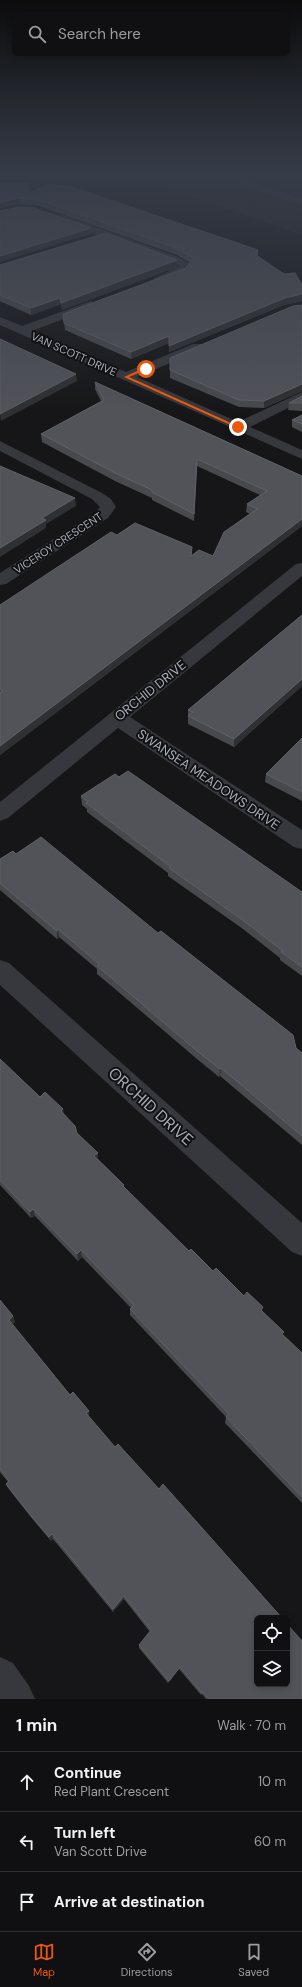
<!DOCTYPE html>
<html lang="en">
<head>
<meta charset="utf-8">
<style>
	body { margin:0; font-family:"DM Sans",sans-serif; background:#1e1e20; color:#f1f3f6 }
	.controls { position:absolute; right:12px; bottom:12px; display:grid; overflow:hidden; border-radius:6px; box-shadow:0 2px 6px #0003 }
	.controls button { width:36px; height:36px; display:grid; place-items:center; padding:0; border:0; border-bottom:1px solid #303032; background:#101012; color:#f1f3f6; font:20px sans-serif }
	.stop { position:absolute; width:12px; height:12px; margin:-9px; border:3px solid #ea580c; border-radius:50%; background:#fff }
	.stop.end { background:#ea580c; border-color:#fff; box-shadow:0 1px 4px #0008 }
	.list { margin:0; padding:0; list-style:none }
	h2 { display:flex; justify-content:space-between; align-items:center; height:52px; margin:0; padding:0 16px; font-size:17px }
	h2 small { font-size:13px; font-weight:400; color:#9c9d9f }
	.list li { display:grid; grid-template-columns:26px 1fr auto; gap:12px; align-items:center; box-sizing:border-box; height:60px; padding:0 16px; border-top:1px solid #303032 }
	.list b { display:block; font-size:15px; white-space:nowrap }
	.list p { margin:0; font-size:13px; white-space:nowrap; color:#9c9d9f }
	.list em { font-size:13px; font-style:normal; color:#9c9d9f }
	.icon { flex:none; width:22px; height:22px; fill:none; stroke:currentColor; stroke-width:2; stroke-linecap:round; stroke-linejoin:round }
	.map { position:relative; flex:none; width:302px; height:1699px; overflow:hidden }
	.search { position:absolute; background:#101012; box-shadow:0 2px 6px #0003; left:12px; right:12px; top:12px; height:44px; display:flex; align-items:center; gap:10px; box-sizing:border-box; padding:0 14px; border-radius:6px; color:#9c9d9f; font-size:15px }
	.sheet { height:232px; background:#101012 }
	nav { display:flex; justify-content:space-around; align-items:center; box-sizing:border-box; height:56px; border-top:1px solid #303032; background:#101012; font-size:11px; color:#9c9d9f }
	nav a { display:grid; justify-items:center; gap:2px }
	nav .on { color:#ea580c }
	.map>svg:first-child { display:block }
</style>
</head>
<body>
<div class="map">
<svg width="302" height="1699" viewBox="0 0 302 1699">
	<rect width="100%" height="100%" fill="#161618"/>
	<path fill="#222225" d="M 0,175 L 42,175 L 0,187 Z
		M 128,175 L 302,175 L 302,235 Z"/>
	<g fill="none" stroke-linecap="round" stroke-linejoin="round">
		<path fill="#37383d" fill-rule="evenodd" d="M 239,175 L 245,175 L 254,184 L 302,199 L 302,205 L 248,188 L 237,177 Z
			M 62,215 L 176,256 L 192,265 C 186,274 167,285 155,282 L 153,280 L 155,278 L 180,266 L 58,220 L 57,218 L 58,216 Z
			M 91,301 L 97,305 L 95,307 L 32,331 L 126,372 L 193,344 L 201,344 L 203,347 L 201,350 L 137,377 L 238,422 L 302,392 L 302,401 L 250,427 L 302,450 L 302,459 L 0,325 L 0,317 L 22,326 Z
			M 0,441 L 102,493 L 111,499 L 116,507 L 108,518 L 6,584 L 0,585 L 0,573 L 96,512 L 100,507 L 92,499 L 0,451 Z
			M 302,563 L 302,576 L 130,717 L 302,830 L 302,849 L 294,847 L 118,728 L 8,818 L 0,821 L 0,802 L 296,564 Z
			M 0,960 L 9,963 L 302,1223 L 302,1256 L 292,1252 L 0,985 Z
			M 0,1657 L 13,1663 L 29,1686 L 35,1699 L 0,1699 Z"/>
	</g>
	<path fill="#47494d" d="M 0,183 L 30,193 L 258,256 L 284,274 L 302,285 L 302,301 L 284,305 L 169,352 L 169,343 L 131,359 L 65,330 L 63,314 L 186,268 L 190,263 L 177,255 L 39,206 L 20,204 Z
		M 0,265 L 177,267 L 62,310 L 61,304 L 31,315 L 0,301 Z
		M 302,305 L 302,391 L 264,408 L 239,407 L 170,378 L 170,358 Z
		M 95,382 L 302,476 L 302,526 L 0,755 L 0,605 L 117,535 L 191,556 L 213,556 L 250,514 L 246,512 L 247,504 L 260,495 L 197,466 L 194,521 L 152,500 L 152,498 L 115,481 L 42,442 L 41,434 L 101,401 L 95,389 Z
		M 302,396 L 302,411 L 288,410 L 289,403 Z
		M 302,415 L 302,432 L 292,427 L 292,420 Z
		M 302,615 L 302,686 L 234,747 L 188,724 L 188,710 Z
		M 302,738 L 302,801 L 265,782 L 266,774 Z
		M 81,796 L 302,892 L 302,976 L 280,960 L 280,958 L 243,929 L 168,876 L 168,873 L 87,812 L 87,809 L 82,805 Z
		M 0,859 L 296,1048 L 302,1053 L 302,1145 L 220,1076 L 219,1077 L 197,1059 L 115,989 L 97,974 L 97,969 L 59,937 L 57,939 L 0,890 Z
		M 0,1059 L 40,1097 L 63,1109 L 64,1115 L 77,1133 L 98,1159 L 124,1185 L 124,1188 L 189,1251 L 244,1296 L 263,1307 L 262,1311 L 283,1335 L 302,1353 L 302,1503 L 225,1423 L 226,1417 L 130,1315 L 130,1309 L 131,1308 L 82,1257 L 78,1261 L 35,1216 L 31,1218 L 0,1185 Z
		M 0,1300 L 13,1316 L 15,1322 L 12,1324 L 70,1395 L 89,1411 L 89,1417 L 302,1699 L 206,1699 L 202,1694 L 201,1695 L 179,1669 L 168,1683 L 139,1648 L 139,1645 L 150,1632 L 124,1599 L 113,1612 L 53,1539 L 51,1541 L 30,1516 L 8,1488 L 6,1484 L 8,1482 L 0,1472 Z"/>
	<path fill="#2f3033" d="M 19,198 L 20,204 L 0,208 L 0,202 Z
		M 91,228 L 91,234 L 0,262 L 0,256 Z
		M 177,260 L 177,267 L 62,310 L 61,303 Z
		M 302,294 L 302,301 L 284,305 L 169,352 L 169,346 L 285,298 Z
		M 60,298 L 61,304 L 31,315 L 31,308 Z
		M 169,336 L 169,343 L 131,359 L 131,352 Z
		M 76,374 L 77,381 L 1,421 L 0,414 Z
		M 302,384 L 302,391 L 264,408 L 264,401 Z
		M 75,498 L 76,506 L 46,524 L 46,528 L 0,557 L 0,548 L 42,518 Z
		M 302,519 L 302,526 L 0,755 L 0,746 Z
		M 302,679 L 302,686 L 234,747 L 234,739 Z
		M 58,929 L 59,937 L 57,939 L 57,931 Z
		M 221,1068 L 220,1076 L 219,1077 L 220,1069 Z
		M 63,1109 L 64,1116 L 61,1111 Z
		M 98,1153 L 98,1160 L 94,1156 Z
		M 33,1209 L 35,1216 L 31,1218 L 30,1212 Z
		M 81,1250 L 82,1257 L 78,1261 L 77,1254 Z
		M 13,1316 L 15,1322 L 11,1326 L 9,1320 Z
		M 89,1411 L 89,1416 L 87,1418 L 86,1413 Z
		M 52,1534 L 53,1539 L 51,1541 L 49,1537 Z
		M 124,1596 L 124,1599 L 113,1612 L 113,1609 Z"/>
	<path fill="#525359" stroke="#5f6168" d="M 0,183 L 3,184 L 28,183 L 30,193 L 48,184 L 72,187 L 258,250 L 257,256 L 284,274 L 295,273 L 302,285 L 302,294 L 285,298 L 169,346 L 169,336 L 131,352 L 64,323 L 63,314 L 186,268 L 194,258 L 177,248 L 39,200 L 19,198 L 0,202 Z
		M 20,207 L 34,208 L 91,228 L 0,256 L 0,211 Z
		M 106,233 L 177,260 L 61,303 L 60,298 L 31,308 L 0,295 L 0,265 Z
		M 302,305 L 302,384 L 264,401 L 239,400 L 170,370 L 170,358 L 293,306 Z
		M 0,339 L 76,374 L 0,414 Z
		M 95,382 L 302,476 L 302,519 L 0,746 L 0,693 L 3,691 L 0,689 L 0,605 L 111,532 L 117,535 L 135,523 L 192,547 L 191,556 L 199,550 L 213,556 L 224,532 L 257,509 L 247,504 L 267,491 L 197,459 L 194,514 L 152,492 L 152,490 L 115,473 L 41,434 L 104,400 Z
		M 302,396 L 302,403 L 289,403 Z
		M 302,415 L 302,424 L 292,420 Z
		M 0,466 L 75,498 L 42,518 L 46,520 L 0,548 Z
		M 302,615 L 302,679 L 234,739 L 188,716 L 193,712 L 188,710 Z
		M 302,738 L 302,792 L 266,774 Z
		M 128,771 L 302,892 L 302,967 L 281,952 L 283,951 L 244,921 L 169,868 L 171,867 L 86,803 L 88,802 L 81,796 L 115,774 L 119,777 Z
		M 41,837 L 158,933 L 161,931 L 293,1035 L 296,1048 L 302,1053 L 302,1136 L 221,1068 L 220,1069 L 197,1051 L 115,981 L 97,966 L 99,964 L 58,929 L 57,931 L 0,883 L 0,859 L 13,851 L 16,854 Z
		M 0,1059 L 40,1097 L 45,1092 L 63,1109 L 61,1111 L 75,1126 L 77,1133 L 98,1153 L 94,1156 L 124,1185 L 123,1186 L 189,1251 L 191,1249 L 213,1271 L 216,1268 L 244,1296 L 247,1292 L 263,1307 L 261,1310 L 284,1332 L 282,1334 L 302,1353 L 302,1497 L 226,1417 L 229,1414 L 130,1309 L 134,1305 L 81,1250 L 77,1254 L 33,1209 L 30,1212 L 0,1180 Z
		M 0,1300 L 13,1316 L 9,1320 L 70,1395 L 73,1392 L 89,1411 L 86,1413 L 115,1447 L 118,1444 L 159,1489 L 163,1484 L 282,1618 L 257,1618 L 257,1684 L 287,1684 L 287,1624 L 302,1641 L 302,1699 L 209,1699 L 203,1692 L 202,1693 L 180,1667 L 169,1681 L 139,1645 L 151,1630 L 124,1596 L 113,1609 L 52,1534 L 49,1537 L 28,1512 L 6,1484 L 9,1481 L 0,1469 Z"/>
	<linearGradient id="sky" x2="0" y2="1"><stop stop-color="#0c0c0d"/><stop offset="0.42" stop-color="#363c48"/><stop offset="1" stop-color="#363c48" stop-opacity="0"/></linearGradient>
	<rect width="302" height="413" fill="url(#sky)"/>
	<path fill="#ea580c" d="M 144,368 L 148,369 L 129,377 L 240,427 L 237,428 L 124,377 Z"/>
	<g text-anchor="middle" stroke-width="4" stroke-linejoin="round" paint-order="stroke">
		<g font-size="11" fill="#a8adb8" stroke="#111113">
			<text transform="translate(74 354) rotate(24)" y="4">VAN SCOTT DRIVE</text>
			<text transform="translate(58 543) rotate(-33)" y="4">VICEROY CRESCENT</text>
		</g>
		<g font-size="13" fill="#a8adb8" stroke="#111113">
			<text transform="translate(150 690) rotate(-39)" y="5">ORCHID DRIVE</text>
			<text transform="translate(209 779) rotate(34)" y="5">SWANSEA MEADOWS DRIVE</text>
		</g>
		<g font-size="16" fill="#a8adb8" stroke="#111113">
			<text transform="translate(151 1106) rotate(42)" y="6">ORCHID DRIVE</text>
		</g>
	</g>
</svg>
<div class="controls">
<button><svg class="icon" aria-label="locate" viewBox="0 0 24 24"><circle cx="12" cy="12" r="6"/><path d="M12 2v4M12 18v4M2 12h4M18 12h4"/></svg></button>
<button><svg class="icon" aria-label="layers" viewBox="0 0 24 24"><path d="M12 4l9 5-9 5-9-5zM3 14l9 5 9-5"/></svg></button>
</div>
<div class="stop" style="left:146px;top:369px"></div>
<div class="stop end" style="left:238px;top:427px"></div>
<div class="search"><svg class="icon" aria-label="search" viewBox="0 0 24 24"><circle cx="10" cy="10" r="6"/><path d="M15 15l6 6"/></svg>Search here</div>
</div>
<section class="sheet">
<h2>1 min<small>Walk · 70 m</small></h2>
<ul class="list">
<li><svg class="icon" aria-label="ahead" viewBox="0 0 24 24"><path d="M12 20V5M6 11l6-6 6 6"/></svg><div><b>Continue</b><p>Red Plant Crescent</p></div><em>10 m</em></li>
<li><svg class="icon" aria-label="left" viewBox="0 0 24 24"><path d="M17 20v-9H6M10 6l-5 5 5 5"/></svg><div><b>Turn left</b><p>Van Scott Drive</p></div><em>60 m</em></li>
<li><svg class="icon" aria-label="arrive" viewBox="0 0 24 24"><path d="M6 21V4h12l-3 4 3 4H6"/></svg><div><b>Arrive at destination</b></div></li>
</ul>
</section>
<nav>
<a class="on"><svg class="icon" aria-label="map" viewBox="0 0 24 24"><path d="M3 6l6-2 6 2 6-2v14l-6 2-6-2-6 2zM9 4v14M15 6v14"/></svg>Map</a>
<a><svg class="icon" aria-label="directions" viewBox="0 0 24 24"><path d="M12 3l9 9-9 9-9-9zM9 14v-3h6M13 9l2 2-2 2"/></svg>Directions</a>
<a><svg class="icon" aria-label="saved" viewBox="0 0 24 24"><path d="M7 4h10v16l-5-4-5 4z"/></svg>Saved</a>
</nav>
</body>
</html>
